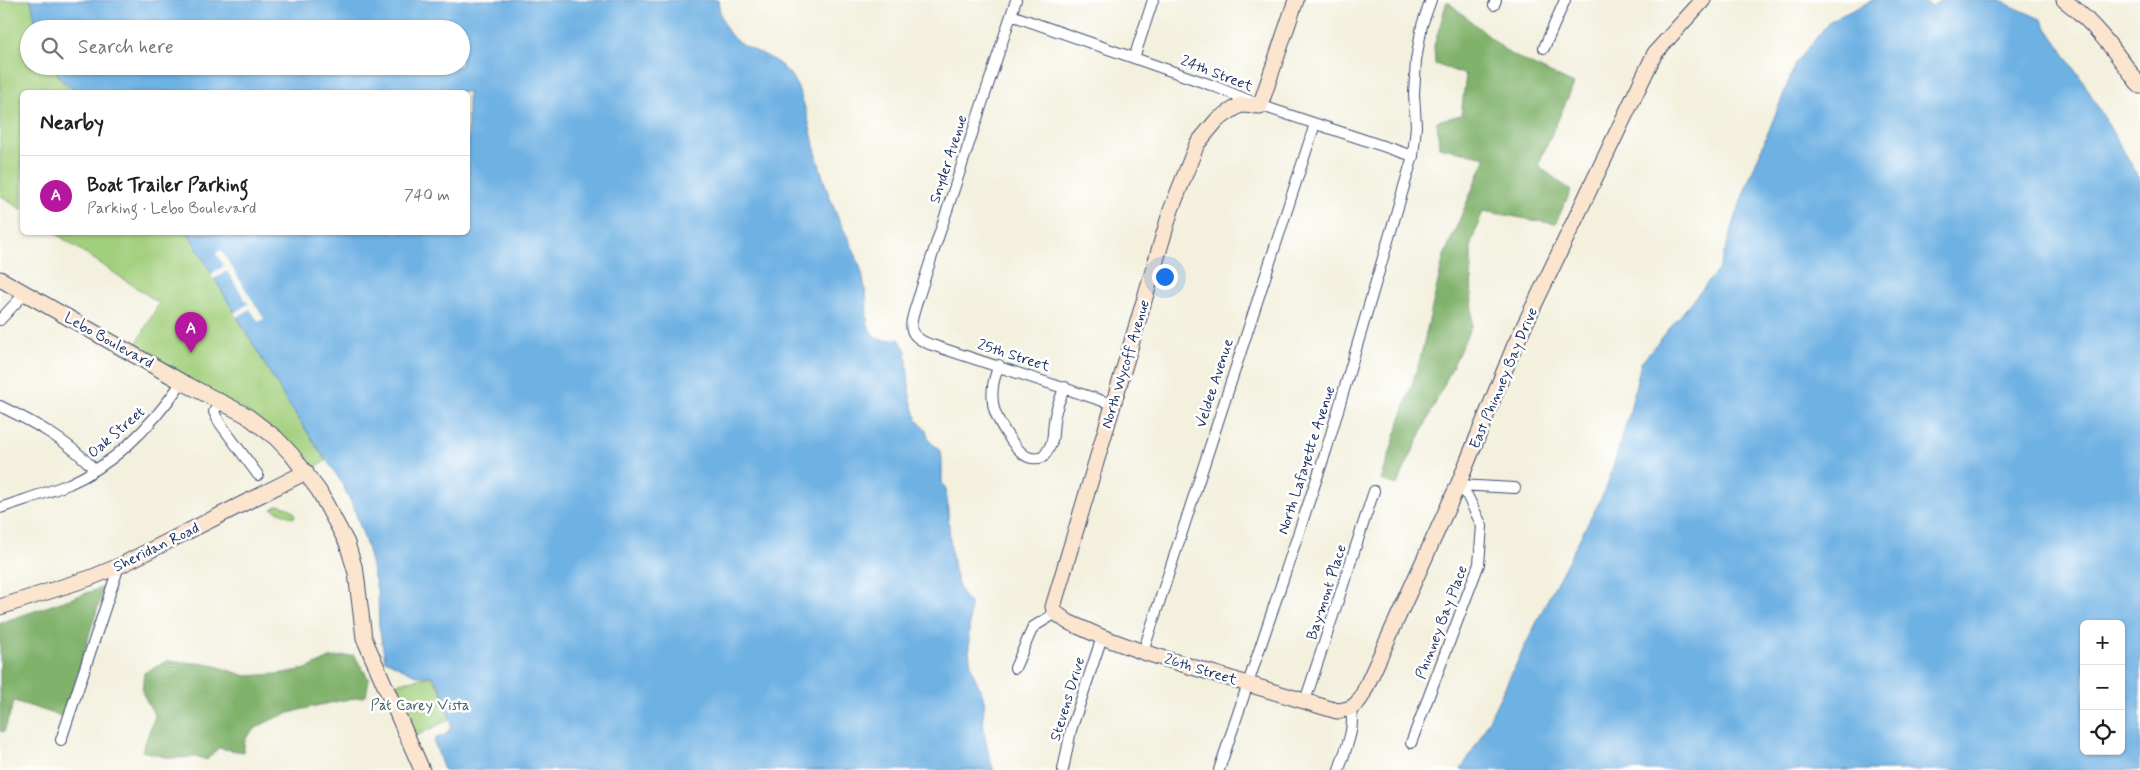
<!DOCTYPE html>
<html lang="en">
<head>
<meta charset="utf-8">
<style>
	body { margin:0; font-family:Mynerve,sans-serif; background:#f2f2f2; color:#202124 }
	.controls { position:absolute; right:15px; bottom:15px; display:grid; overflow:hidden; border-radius:8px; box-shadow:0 1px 4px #0004 }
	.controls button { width:45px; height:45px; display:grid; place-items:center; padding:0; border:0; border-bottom:1px solid #e0e0e0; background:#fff; color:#202124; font:25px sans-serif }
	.you { position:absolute; left:1164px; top:276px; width:18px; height:18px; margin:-12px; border:4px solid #fff; border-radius:50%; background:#1a73e8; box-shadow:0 0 0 8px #1a73e833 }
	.badge { display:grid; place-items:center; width:32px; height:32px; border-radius:50%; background:#b5179e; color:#fff; font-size:16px; font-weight:700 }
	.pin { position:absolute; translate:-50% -41px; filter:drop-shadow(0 1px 2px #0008) }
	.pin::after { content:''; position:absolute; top:26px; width:18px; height:15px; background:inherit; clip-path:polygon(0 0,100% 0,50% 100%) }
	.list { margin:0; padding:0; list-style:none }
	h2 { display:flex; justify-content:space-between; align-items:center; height:65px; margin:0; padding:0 20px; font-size:21px }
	h2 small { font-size:16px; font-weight:400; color:#757577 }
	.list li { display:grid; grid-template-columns:32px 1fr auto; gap:15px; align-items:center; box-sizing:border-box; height:80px; padding:0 20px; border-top:1px solid #e0e0e0 }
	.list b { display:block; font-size:19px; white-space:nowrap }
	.list p { margin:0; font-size:16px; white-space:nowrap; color:#757577 }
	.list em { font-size:16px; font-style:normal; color:#757577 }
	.icon { flex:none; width:28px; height:28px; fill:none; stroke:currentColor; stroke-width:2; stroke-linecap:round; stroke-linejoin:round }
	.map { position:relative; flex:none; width:2140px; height:770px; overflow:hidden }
	.search { position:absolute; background:#fff; box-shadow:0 1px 4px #0004; left:20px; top:20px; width:450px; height:55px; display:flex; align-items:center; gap:12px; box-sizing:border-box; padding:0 18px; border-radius:28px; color:#757577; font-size:19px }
	.panel { position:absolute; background:#fff; box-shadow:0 1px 4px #0004; left:20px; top:90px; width:450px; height:145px; border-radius:8px }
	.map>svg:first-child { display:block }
</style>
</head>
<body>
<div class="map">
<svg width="2140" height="770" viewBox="0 0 2140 770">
	<rect width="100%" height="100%" fill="#fff"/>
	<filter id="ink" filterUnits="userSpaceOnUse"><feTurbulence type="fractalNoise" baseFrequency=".02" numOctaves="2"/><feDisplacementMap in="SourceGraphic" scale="10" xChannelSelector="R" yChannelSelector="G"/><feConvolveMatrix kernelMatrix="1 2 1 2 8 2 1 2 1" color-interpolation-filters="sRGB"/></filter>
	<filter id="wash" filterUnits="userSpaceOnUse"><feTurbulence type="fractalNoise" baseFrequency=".0096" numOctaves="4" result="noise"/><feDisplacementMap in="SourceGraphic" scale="20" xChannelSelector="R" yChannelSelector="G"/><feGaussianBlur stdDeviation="1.12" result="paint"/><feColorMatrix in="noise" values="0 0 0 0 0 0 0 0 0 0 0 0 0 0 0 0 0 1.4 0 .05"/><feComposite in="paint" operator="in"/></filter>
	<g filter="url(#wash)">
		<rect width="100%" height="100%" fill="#f3f0dd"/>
		<path fill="#a2cf7c" stroke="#5e7f6d" d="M 0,0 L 31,0 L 37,29 L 29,29 L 29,66 L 53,66 L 61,80 L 78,92 L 22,92 L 22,210 L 0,195 Z
			M 55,233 L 188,233 L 286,400 L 326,461 L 306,472 L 284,446 L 132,352 L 159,303 Z
			M 279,505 L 291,509 L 295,514 L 294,518 L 272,509 Z
			M 432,676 L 442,692 L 450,719 L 408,740 L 385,686 Z"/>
		<path fill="#81b26c" stroke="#4e7065" d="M 1447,1 L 1510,54 L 1574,84 L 1538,165 L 1571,191 L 1555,224 L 1483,211 L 1471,244 L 1472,325 L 1397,485 L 1381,480 L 1420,359 L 1444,256 L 1486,157 L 1439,147 L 1437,121 L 1461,115 L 1466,75 L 1435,64 L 1434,46 Z
			M 104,587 L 64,717 L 14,701 L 4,732 L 0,731 L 0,623 Z
			M 354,655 L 369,679 L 366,696 C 336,702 265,712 247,737 C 244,741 244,747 243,752 L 218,748 L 207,760 L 198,757 L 169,758 L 142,751 L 155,716 L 142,692 L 144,673 L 167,661 L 210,664 L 246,676 L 277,674 L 306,669 L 330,658 Z"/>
		<path fill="#6eb1e3" stroke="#4470a0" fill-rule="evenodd" d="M 31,0 L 718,0 C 725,57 759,41 788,72 C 804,90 810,130 816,153 C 822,176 829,197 838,218 C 846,235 856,252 861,270 C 863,278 865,288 866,296 C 868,309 864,325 874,336 C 880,343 890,339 899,339 L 906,351 L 910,397 L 917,420 L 926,430 L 930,442 L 939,449 L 942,458 L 942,482 L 946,490 C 950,517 948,587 970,603 C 970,623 967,645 971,665 C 973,678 982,688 984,701 C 985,706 983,712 983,717 C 984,735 987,753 994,770 L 444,770 L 434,742 L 436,738 L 445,735 L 451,727 C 450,710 444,689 432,676 L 418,676 L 385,660 L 379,626 L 378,594 L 368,550 L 354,508 L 340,480 L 286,400 L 188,233 L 468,232 L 468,92 L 78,92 L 61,80 L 53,66 L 461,66 L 461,29 L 37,29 Z
			M 1873,0 L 1923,0 L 1932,6 L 1941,0 L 1998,0 L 2041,19 L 2084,83 L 2140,179 L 2140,770 L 1461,770 L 1481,736 L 1550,595 L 1606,489 L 1629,415 L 1641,363 L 1719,269 L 1743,195 L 1796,63 L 1830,21 ZM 2084,624 L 2121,624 L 2121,751 L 2084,751 Z"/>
		<path fill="#f3f0dd" d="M 221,250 L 264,319 L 259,322 L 250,309 L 237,317 L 234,313 L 248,304 L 227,271 L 214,279 L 211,274 L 224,266 L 216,253 Z"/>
	</g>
	<g filter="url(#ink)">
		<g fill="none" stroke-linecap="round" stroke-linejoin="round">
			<g stroke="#3b4c71" stroke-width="12">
				<path id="street" d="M 1016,0 L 917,302 C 911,323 904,334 929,344 L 1112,404
					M 1494,5 L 1496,0
					M 1011,15 L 1211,85 L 1265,107 L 1413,156
					M 1544,48 L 1565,0
					M 1134,58 L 1153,0
					M 0,320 L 25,293
					M 999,365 C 994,378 991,389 993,403 C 994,417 1015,451 1028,457 C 1034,459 1037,459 1043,457 C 1057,440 1051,433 1055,415 C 1057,406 1061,396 1065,387
					M 219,401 L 214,412 L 219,422 L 258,475
					M 0,406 C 35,423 69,441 95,470
					M 1458,485 L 1515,488
					M 0,508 C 23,500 47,493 69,484 C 117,463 153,424 182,382
					M 1143,652 L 1315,124
					M 1015,668 L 1033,627 L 1056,613
					M 1305,701 L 1374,491
					M 61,740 L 119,566
					M 1411,743 L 1479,564 L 1482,526 L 1467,495 L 1458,485
					M 1063,770 L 1071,730 L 1102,637
					M 1219,770 L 1326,451 L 1413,156 L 1416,126 L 1414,94 L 1416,60 L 1422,25 L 1431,0
					M 1339,770 C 1344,752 1357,727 1350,709"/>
			</g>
			<g stroke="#3b4c71" stroke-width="17">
				<path id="secondary" d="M 1296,0 L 1260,106 L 1240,105 L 1217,120 L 1197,144 L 1171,210 L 1053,607 L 1056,613 L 1068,622 L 1102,637 L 1143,652 L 1337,711 C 1350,709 1355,708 1362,696 L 1458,485 L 1514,347 L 1655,53 L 1703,0
					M 2064,0 C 2095,23 2117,54 2140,86
					M 0,279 L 182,382 L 246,415 L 276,438 L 292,455 L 319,491 L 347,543 L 356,573 L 364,638 L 422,770
					M 0,607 L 90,578 L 119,566 L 306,472"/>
			</g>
			<use href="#street" stroke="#fff" stroke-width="10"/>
			<use href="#secondary" stroke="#fbe5cf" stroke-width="15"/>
		</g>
	</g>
	<g text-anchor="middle" stroke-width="5" stroke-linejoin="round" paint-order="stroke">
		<g font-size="15" fill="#1b2f5e" stroke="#fff">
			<text transform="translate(1217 73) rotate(21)" y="5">24th Street</text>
			<text transform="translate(948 159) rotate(-72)" y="5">Snyder Avenue</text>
			<text transform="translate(109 340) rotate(29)" y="5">Lebo Boulevard</text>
			<text transform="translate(1014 355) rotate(18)" y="5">25th Street</text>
			<text transform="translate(1125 364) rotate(-73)" y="5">North Wycoff Avenue</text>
			<text transform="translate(1503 378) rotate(-67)" y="5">East Phinney Bay Drive</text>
			<text transform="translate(1214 383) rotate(-72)" y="5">Veldee Avenue</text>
			<text transform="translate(116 432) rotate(-41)" y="5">Oak Street</text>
			<text transform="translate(1306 460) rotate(-72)" y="5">North Lafayette Avenue</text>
			<text transform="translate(156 547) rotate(-26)" y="5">Sheridan Road</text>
			<text transform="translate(1326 592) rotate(-72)" y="5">Baymont Place</text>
			<text transform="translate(1441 622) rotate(-69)" y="5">Phinney Bay Place</text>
			<text transform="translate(1201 669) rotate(17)" y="5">26th Street</text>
			<text transform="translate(1067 699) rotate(-73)" y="5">Stevens Drive</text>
		</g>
		<g font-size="15" fill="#445f67" stroke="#fff">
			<text x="420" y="710">Pat Carey Vista</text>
		</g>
	</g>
</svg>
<div class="controls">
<button>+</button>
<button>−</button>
<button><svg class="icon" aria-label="locate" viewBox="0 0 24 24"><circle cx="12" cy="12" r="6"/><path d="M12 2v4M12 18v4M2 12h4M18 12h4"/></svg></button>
</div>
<div class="you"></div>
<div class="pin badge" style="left:191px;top:353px">A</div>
<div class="search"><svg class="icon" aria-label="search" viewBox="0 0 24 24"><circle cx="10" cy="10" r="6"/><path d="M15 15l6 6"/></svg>Search here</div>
<section class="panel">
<h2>Nearby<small></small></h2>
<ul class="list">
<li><span class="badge">A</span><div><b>Boat Trailer Parking</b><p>Parking · Lebo Boulevard</p></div><em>740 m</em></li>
</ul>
</section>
</div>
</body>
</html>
